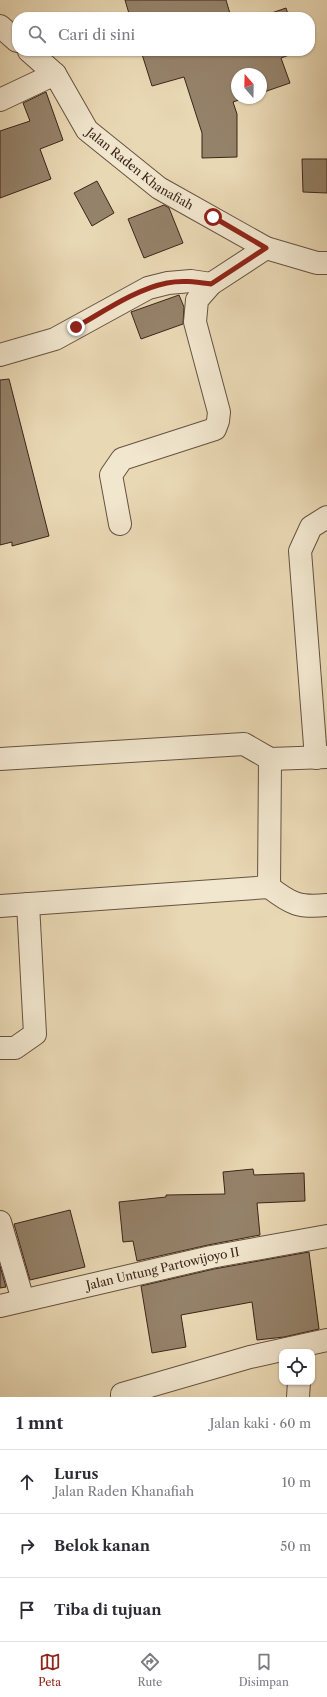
<!DOCTYPE html>
<html lang="id">
<head>
<meta charset="utf-8">
<style>
	body { margin:0; font-family:"Libre Caslon Text",serif; background:#f7f7f7; color:#2b2b33 }
	.controls { position:absolute; right:12px; bottom:12px; display:grid; overflow:hidden; border-radius:8px; box-shadow:0 1px 3px #0004 }
	.controls button { width:36px; height:36px; display:grid; place-items:center; padding:0; border:0; border-bottom:1px solid #e1e1e2; background:#fff; color:#2b2b33; font:20px sans-serif }
	.compass { position:absolute; left:231px; top:68px; width:36px; height:36px; border-radius:50%; background:#fff; box-shadow:0 1px 3px #0004; rotate:340deg }
	.stop { position:absolute; width:12px; height:12px; margin:-9px; border:3px solid #8f2418; border-radius:50%; background:#fff }
	.stop.end { background:#8f2418; border-color:#fff; box-shadow:0 1px 4px #0008 }
	.list { margin:0; padding:0; list-style:none }
	h2 { display:flex; justify-content:space-between; align-items:center; height:52px; margin:0; padding:0 16px; font-size:17px }
	h2 small { font-size:13px; font-weight:400; color:#7c7c81 }
	.list li { display:grid; grid-template-columns:26px 1fr auto; gap:12px; align-items:center; box-sizing:border-box; height:64px; padding:0 16px; border-top:1px solid #e1e1e2 }
	.list b { display:block; font-size:15px; white-space:nowrap }
	.list p { margin:0; font-size:13px; white-space:nowrap; color:#7c7c81 }
	.list em { font-size:13px; font-style:normal; color:#7c7c81 }
	.icon { flex:none; width:22px; height:22px; fill:none; stroke:currentColor; stroke-width:2; stroke-linecap:round; stroke-linejoin:round }
	.map { position:relative; flex:none; width:327px; height:1397px; overflow:hidden }
	.search { position:absolute; background:#fff; box-shadow:0 1px 3px #0004; left:12px; right:12px; top:12px; height:44px; display:flex; align-items:center; gap:10px; box-sizing:border-box; padding:0 14px; border-radius:16px; color:#7c7c81; font-size:15px }
	.sheet { height:244px; background:#fff }
	nav { display:flex; justify-content:space-around; align-items:center; box-sizing:border-box; height:56px; border-top:1px solid #e1e1e2; background:#fff; font-size:11px; color:#7c7c81 }
	nav a { display:grid; justify-items:center; gap:2px }
	nav .on { color:#8f2418 }
	.map>svg:first-child { display:block }
</style>
</head>
<body>
<div class="map">
<svg width="327" height="1397" viewBox="0 0 327 1397">
	<rect width="100%" height="100%" fill="#e9d8b4"/>
	<filter id="stains"><feTurbulence type="fractalNoise" baseFrequency=".005" numOctaves="4"/><feColorMatrix values="0 0 0 0 .2 0 0 0 0 .09 0 0 0 0 .02 0 0 0 .5 -.17"/></filter>
	<radialGradient id="worn" r=".72"><stop offset=".6" stop-color="#630" stop-opacity="0"/><stop offset="1" stop-color="#630" stop-opacity=".3"/></radialGradient>
	<path fill="#95826a" stroke="#3a251a" d="M 125,0 L 226,0 L 231,17 L 130,17 Z
		M 286,8 L 289,17 L 260,17 Z
		M 141,51 L 300,51 L 281,58 L 290,83 L 261,93 L 261,74 L 237,74 L 237,98 L 245,98 L 233,102 L 237,114 L 237,157 L 202,158 L 202,133 L 184,77 L 152,86 Z
		M 46,92 L 63,140 L 40,149 L 51,179 L 0,198 L 0,131 L 30,121 L 23,103 Z
		M 302,159 L 327,159 L 327,193 L 303,192 Z
		M 97,181 L 114,213 L 92,226 L 74,193 Z
		M 164,205 L 169,208 L 183,243 L 144,258 L 128,219 Z
		M 179,295 L 184,307 L 183,324 L 141,339 L 131,312 Z
		M 9,379 L 49,536 L 12,546 L 12,542 L 0,545 L 0,380 Z
		M 253,1169 L 254,1175 L 304,1173 L 305,1201 L 257,1203 L 260,1235 L 208,1245 L 137,1261 L 133,1241 L 123,1242 L 119,1202 L 166,1197 L 166,1195 L 225,1194 L 223,1172 Z
		M 70,1210 L 85,1267 L 30,1280 L 14,1224 Z
		M 309,1252 L 319,1329 L 284,1337 L 257,1340 L 252,1302 L 181,1315 L 186,1347 L 152,1353 L 141,1286 L 214,1269 Z
		M 0,1266 L 6,1287 L 0,1288 Z"/>
	<g fill="none" stroke-linecap="round" stroke-linejoin="round">
		<g stroke="#665240" stroke-width="24">
			<g id="minor">
				<path d="M 0,26 L 17,41"/>
				<path id="s1" d="M 29,51 L 55,74 L 87,130 L 159,188 L 266,248 L 317,263 L 327,263"/>
				<path d="M 0,100 L 55,74"/>
				<path d="M 0,355 L 55,339 L 148,288 L 168,283 L 191,281 L 211,284"/>
				<path d="M 120,524 L 111,475 L 122,459 L 215,429 L 218,421 L 219,412 L 195,322 L 197,300 L 211,284 L 266,248"/>
				<path d="M 316,758 L 300,551 L 311,527 L 327,517"/>
				<path d="M 0,759 L 244,744 L 270,759 L 327,757"/>
				<path d="M 269,887 C 291,904 299,908 327,905"/>
				<path d="M 0,906 L 269,887 L 270,759"/>
				<path d="M 0,1048 L 15,1048 L 35,1034 L 28,904"/>
				<path d="M 0,1222 L 23,1300"/>
				<path id="s2" d="M 0,1306 L 211,1257 L 327,1236"/>
				<path d="M 122,1397 L 122,1394 L 250,1357 L 327,1340"/>
				<path d="M 298,1397 L 299,1382"/>
			</g>
		</g>
		<use href="#minor" stroke="#f1e6ce" stroke-width="22"/>
	</g>
	<g fill="none" stroke-linecap="round" stroke-linejoin="round">
		<path stroke="#8f2418" stroke-width="5" d="M 76,327 C 103,312 136,289 167,283 C 182,280 196,282 211,284 L 266,248 L 213,217"/>
	</g>
	<g text-anchor="middle" stroke-width="3" stroke-linejoin="round" paint-order="stroke">
		<g font-size="12" fill="#3a251a" stroke="#f1e6ce">
			<text dy="4" stroke="none"><textPath href="#s1" startOffset="165">Jalan Raden Khanafiah</textPath></text>
			<text dy="4" stroke="none"><textPath href="#s2" startOffset="167">Jalan Untung Partowijoyo II</textPath></text>
		</g>
	</g>
	<rect width="100%" height="100%" filter="url(#stains)"/>
	<rect width="100%" height="100%" fill="url(#worn)"/>
</svg>
<div class="controls">
<button><svg class="icon" aria-label="locate" viewBox="0 0 24 24"><circle cx="12" cy="12" r="6"/><path d="M12 2v4M12 18v4M2 12h4M18 12h4"/></svg></button>
</div>
<svg class="compass" viewBox="-18 -18 36 36"><path d="M0-13l5 13h-10z" fill="#e53935"/><path d="M0 13l5-13h-10z" fill="#7c7c81"/></svg>
<div class="stop" style="left:213px;top:217px"></div>
<div class="stop end" style="left:76px;top:327px"></div>
<div class="search"><svg class="icon" aria-label="search" viewBox="0 0 24 24"><circle cx="10" cy="10" r="6"/><path d="M15 15l6 6"/></svg>Cari di sini</div>
</div>
<section class="sheet">
<h2>1 mnt<small>Jalan kaki · 60 m</small></h2>
<ul class="list">
<li><svg class="icon" aria-label="ahead" viewBox="0 0 24 24"><path d="M12 20V5M6 11l6-6 6 6"/></svg><div><b>Lurus</b><p>Jalan Raden Khanafiah</p></div><em>10 m</em></li>
<li><svg class="icon" aria-label="right" viewBox="0 0 24 24"><path d="M7 20v-9h11M14 6l5 5-5 5"/></svg><div><b>Belok kanan</b></div><em>50 m</em></li>
<li><svg class="icon" aria-label="arrive" viewBox="0 0 24 24"><path d="M6 21V4h12l-3 4 3 4H6"/></svg><div><b>Tiba di tujuan</b></div></li>
</ul>
</section>
<nav>
<a class="on"><svg class="icon" aria-label="map" viewBox="0 0 24 24"><path d="M3 6l6-2 6 2 6-2v14l-6 2-6-2-6 2zM9 4v14M15 6v14"/></svg>Peta</a>
<a><svg class="icon" aria-label="directions" viewBox="0 0 24 24"><path d="M12 3l9 9-9 9-9-9zM9 14v-3h6M13 9l2 2-2 2"/></svg>Rute</a>
<a><svg class="icon" aria-label="saved" viewBox="0 0 24 24"><path d="M7 4h10v16l-5-4-5 4z"/></svg>Disimpan</a>
</nav>
</body>
</html>
